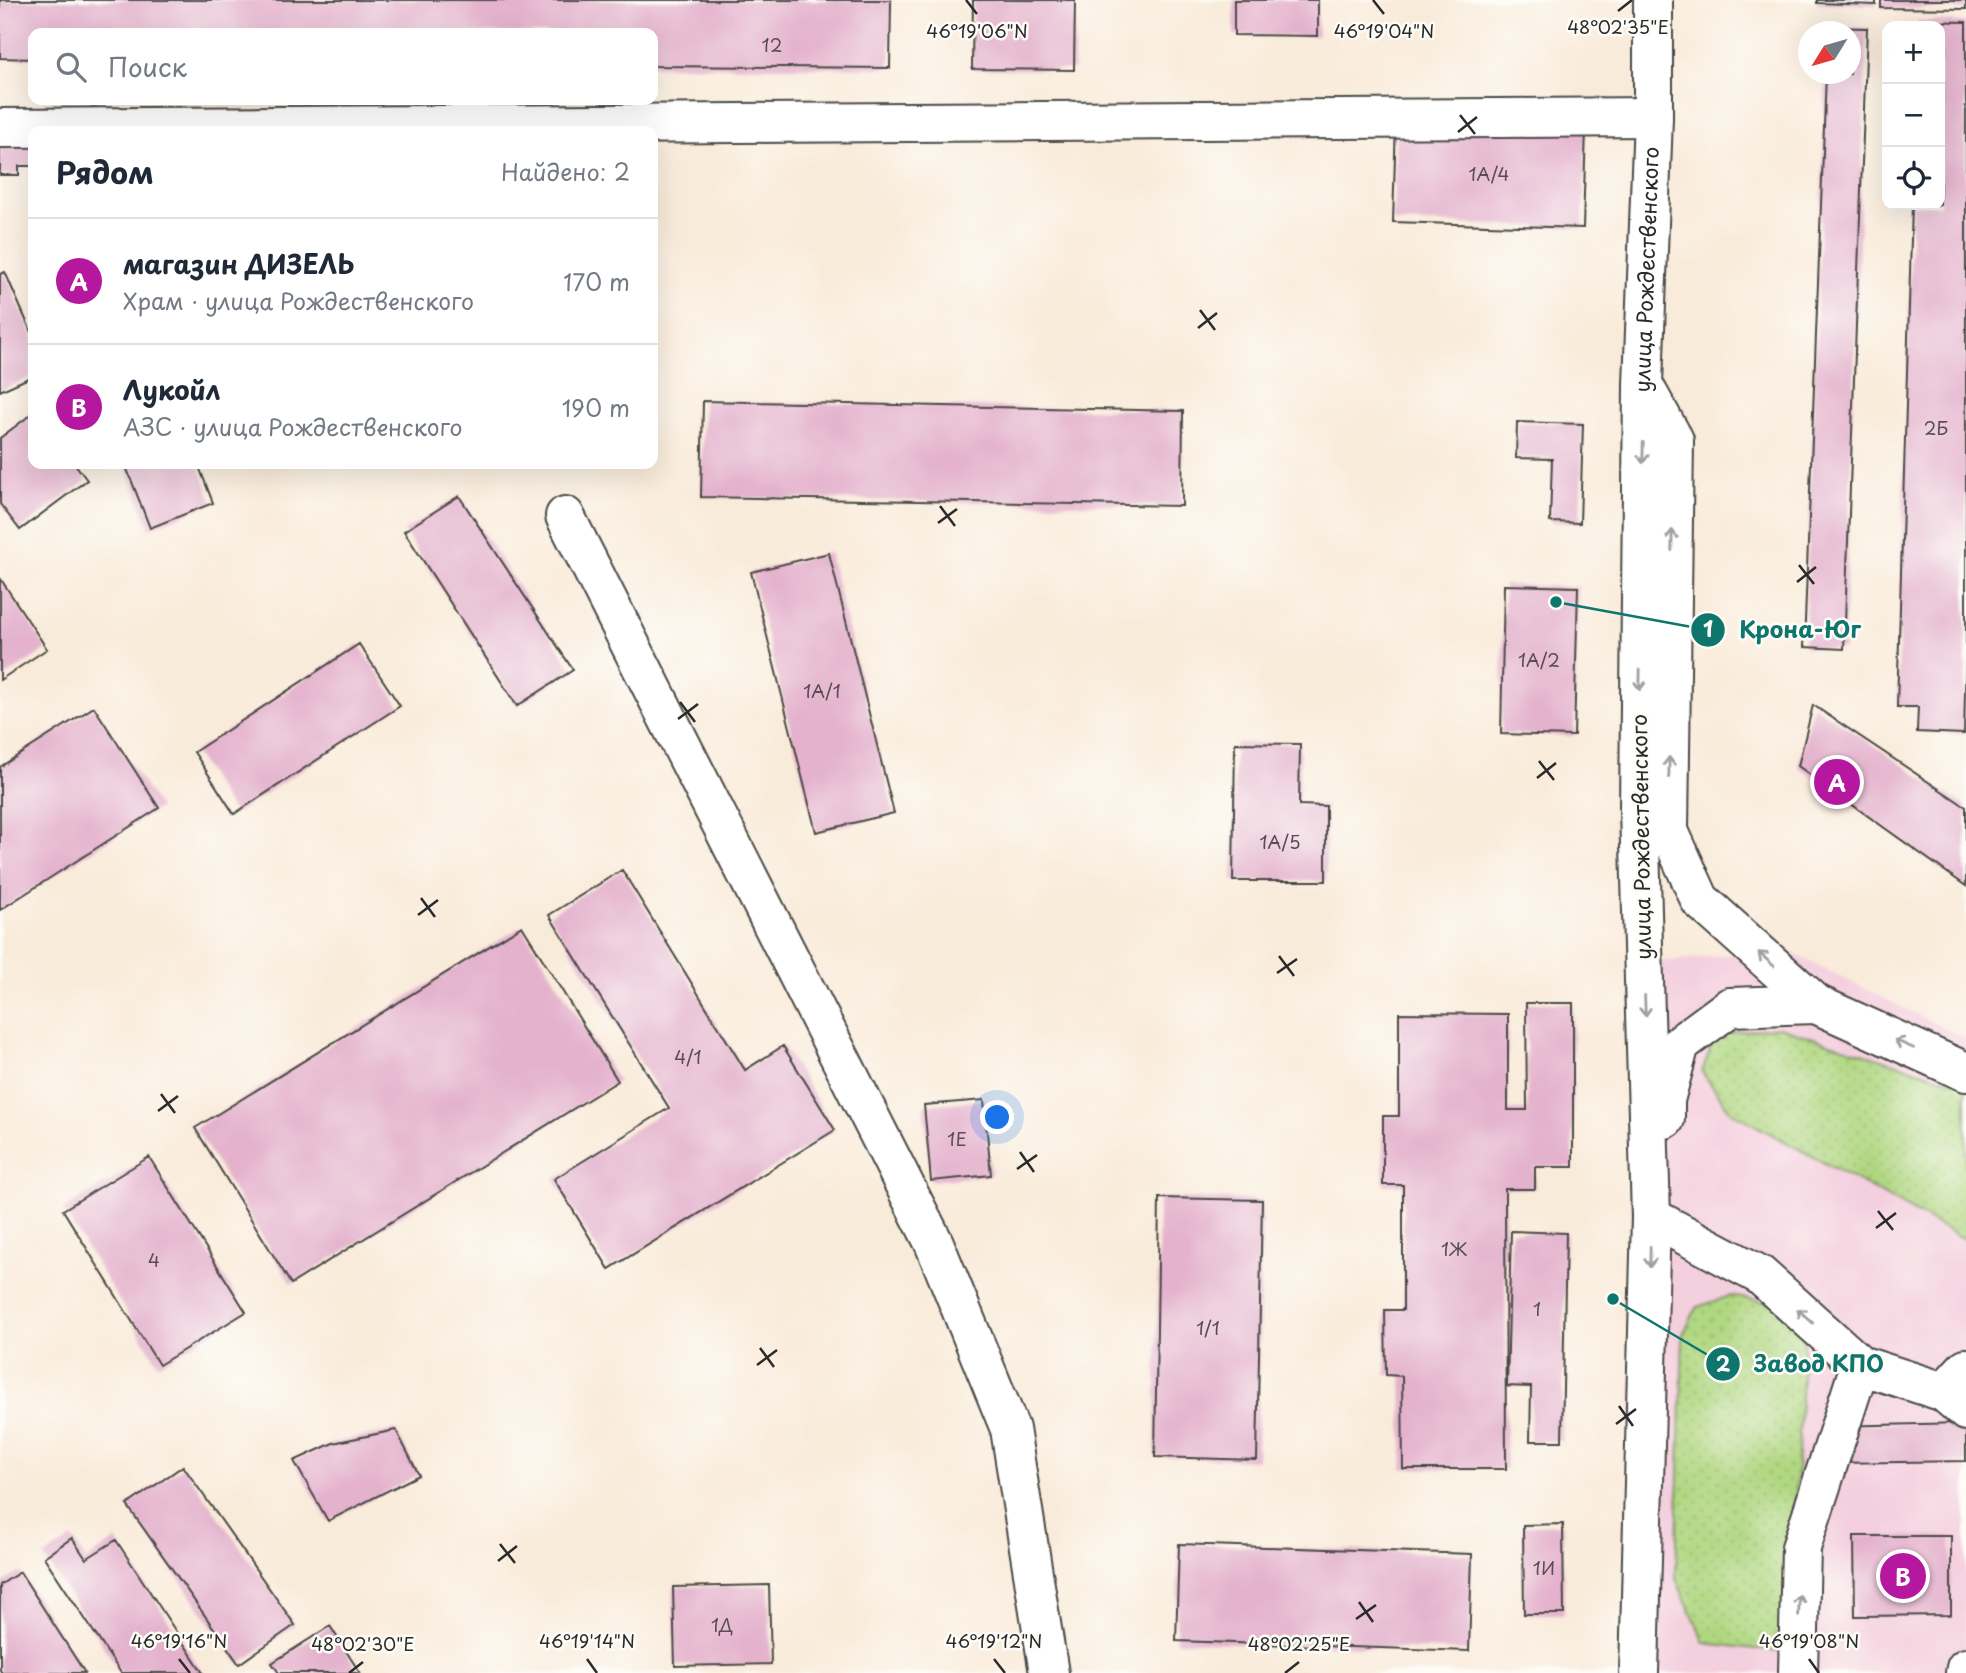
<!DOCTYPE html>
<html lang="ru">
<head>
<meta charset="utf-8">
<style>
	body { margin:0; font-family:"Playpen Sans",sans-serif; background:#f2f2f3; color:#1f2937 }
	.controls { position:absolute; right:21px; top:21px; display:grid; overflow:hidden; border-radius:14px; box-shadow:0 7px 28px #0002 }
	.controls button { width:63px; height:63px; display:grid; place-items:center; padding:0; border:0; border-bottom:2px solid #e0e1e3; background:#fff; color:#1f2937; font:35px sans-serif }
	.compass { position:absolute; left:1798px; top:21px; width:63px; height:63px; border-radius:50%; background:#fff; box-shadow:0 7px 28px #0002; rotate:233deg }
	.you { position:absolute; left:998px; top:1118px; width:24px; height:24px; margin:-18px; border:5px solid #fff; border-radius:50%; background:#1a73e8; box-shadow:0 0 0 10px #1a73e833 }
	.badge { display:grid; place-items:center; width:46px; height:46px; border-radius:50%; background:#b5179e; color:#fff; font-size:23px; font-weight:700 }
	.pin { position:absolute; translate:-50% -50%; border:4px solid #fff; box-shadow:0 2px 7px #0006 }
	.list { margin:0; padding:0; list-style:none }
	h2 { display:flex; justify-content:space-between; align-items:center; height:91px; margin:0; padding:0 28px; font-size:30px }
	h2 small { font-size:23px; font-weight:400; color:#747a83 }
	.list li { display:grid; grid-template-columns:46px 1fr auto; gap:21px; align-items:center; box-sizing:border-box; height:126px; padding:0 28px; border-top:2px solid #e0e1e3 }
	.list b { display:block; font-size:26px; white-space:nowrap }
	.list p { margin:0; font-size:23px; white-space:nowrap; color:#747a83 }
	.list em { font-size:23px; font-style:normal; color:#747a83 }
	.icon { flex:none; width:38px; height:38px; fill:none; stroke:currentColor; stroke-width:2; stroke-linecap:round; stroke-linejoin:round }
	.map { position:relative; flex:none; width:1966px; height:1673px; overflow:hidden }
	.search { position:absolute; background:#fff; box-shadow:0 7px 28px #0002; left:28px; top:28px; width:630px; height:77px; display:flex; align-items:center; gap:18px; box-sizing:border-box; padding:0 24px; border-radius:14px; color:#747a83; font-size:26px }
	.panel { position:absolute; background:#fff; box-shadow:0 7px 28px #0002; left:28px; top:126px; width:630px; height:343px; border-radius:14px }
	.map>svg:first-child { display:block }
</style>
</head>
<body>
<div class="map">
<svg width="1966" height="1673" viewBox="0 0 1966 1673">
	<defs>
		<pattern id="grass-dots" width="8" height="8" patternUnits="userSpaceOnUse" patternTransform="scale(1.75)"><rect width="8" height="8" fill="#b0d781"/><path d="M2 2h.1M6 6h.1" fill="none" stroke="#98b970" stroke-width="1.8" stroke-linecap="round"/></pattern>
	</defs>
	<rect width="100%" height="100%" fill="#fdfcf7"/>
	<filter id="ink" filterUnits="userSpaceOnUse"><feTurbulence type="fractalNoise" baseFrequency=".0143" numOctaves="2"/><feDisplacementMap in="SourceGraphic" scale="14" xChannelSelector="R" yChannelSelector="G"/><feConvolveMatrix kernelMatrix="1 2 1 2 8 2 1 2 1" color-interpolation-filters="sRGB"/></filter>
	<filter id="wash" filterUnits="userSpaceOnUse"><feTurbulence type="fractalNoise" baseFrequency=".00686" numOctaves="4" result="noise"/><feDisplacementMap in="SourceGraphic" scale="28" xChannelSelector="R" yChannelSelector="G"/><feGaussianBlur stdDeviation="1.57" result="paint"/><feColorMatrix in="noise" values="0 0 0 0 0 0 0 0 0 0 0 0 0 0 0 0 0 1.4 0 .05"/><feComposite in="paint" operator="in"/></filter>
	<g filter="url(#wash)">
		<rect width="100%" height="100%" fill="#f9ebda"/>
		<path fill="#f4cfde" d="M 1785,949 L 1966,1039 L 1966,1673 L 1632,1673 L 1630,965 Z"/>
		<path fill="url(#grass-dots)" stroke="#6e8156" stroke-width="2" d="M 1779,1027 L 1966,1085 L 1966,1240 L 1731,1112 L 1702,1072 L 1716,1034 Z
			M 1730,1296 L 1773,1303 L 1804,1337 L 1788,1653 L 1705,1643 L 1676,1579 L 1683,1334 L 1697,1307 Z"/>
		<g id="blocks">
			<path fill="#e4b2cd" d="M 0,0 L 891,0 L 890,68 L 653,66 L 653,33 L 33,33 L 33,59 L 0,58 Z
				M 973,0 L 1075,0 L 1074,70 L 972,69 Z
				M 1234,0 L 1318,0 L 1318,36 L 1234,35 Z
				M 1817,0 L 1876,0 L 1876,5 L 1817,3 Z
				M 1881,0 L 1966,0 L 1966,9 L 1881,8 Z
				M 1917,21 L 1966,22 L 1966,653 L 1964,734 L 1917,732 L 1918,707 L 1897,707 L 1912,205 L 1940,205 L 1940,26 L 1917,26 Z
				M 1828,27 L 1867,28 L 1844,649 L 1804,647 L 1826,74 L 1850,74 L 1850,32 L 1828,32 Z
				M 1396,122 L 1586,127 L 1583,228 L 1393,222 Z
				M 0,135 L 33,144 L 33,166 L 19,166 L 19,175 L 0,175 Z
				M 5,272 L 33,336 L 33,376 L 0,391 L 0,274 Z
				M 703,401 L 1183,411 L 1182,506 L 701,497 Z
				M 33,413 L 33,464 L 75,464 L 87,480 L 20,530 L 0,504 L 0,438 Z
				M 1517,422 L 1583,424 L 1580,523 L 1550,522 L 1552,459 L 1516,458 Z
				M 125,464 L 198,464 L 213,503 L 150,528 Z
				M 459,496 L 573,670 L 517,706 L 404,531 Z
				M 829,553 L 894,813 L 816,832 L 751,572 Z
				M 0,578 L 47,649 L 0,680 Z
				M 1504,585 L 1578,587 L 1574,736 L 1501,734 Z
				M 359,644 L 400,706 L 234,814 L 194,752 Z
				M 1813,705 L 1966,807 L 1966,886 L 1798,766 Z
				M 94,707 L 159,808 L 0,910 L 0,767 Z
				M 1235,743 L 1300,744 L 1299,805 L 1326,806 L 1326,881 L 1233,881 Z
				M 622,870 L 745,1070 L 783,1046 L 835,1130 L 609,1269 L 554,1179 L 669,1108 L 549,915 Z
				M 522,926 L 618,1081 L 291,1284 L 195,1128 Z
				M 1526,1003 L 1573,1003 L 1573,1167 L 1535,1167 L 1535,1189 L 1505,1189 L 1506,1469 L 1403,1469 L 1402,1376 L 1386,1375 L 1385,1310 L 1403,1310 L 1403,1185 L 1383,1185 L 1383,1116 L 1399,1116 L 1399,1013 L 1508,1014 L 1508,1110 L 1527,1110 Z
				M 984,1100 L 991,1175 L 931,1181 L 924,1105 Z
				M 149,1157 L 246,1312 L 159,1365 L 63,1210 Z
				M 1159,1198 L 1262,1200 L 1257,1460 L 1155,1457 Z
				M 1511,1231 L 1566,1233 L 1562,1441 L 1530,1441 L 1531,1387 L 1507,1386 Z
				M 1966,1423 L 1966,1461 L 1833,1463 L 1832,1426 Z
				M 396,1430 L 419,1475 L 328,1521 L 294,1461 L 333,1443 Z
				M 183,1466 L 295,1625 L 239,1664 L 127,1505 Z
				M 1563,1524 L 1564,1614 L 1524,1614 L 1523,1525 Z
				M 1854,1536 L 1951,1536 L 1951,1615 L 1855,1616 Z
				M 72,1538 L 86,1559 L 116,1540 L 203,1673 L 121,1673 L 44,1557 Z
				M 1179,1544 L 1472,1554 L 1469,1651 L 1176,1641 Z
				M 20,1572 L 85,1673 L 2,1673 L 0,1670 L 0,1585 Z
				M 769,1585 L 771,1664 L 675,1666 L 673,1587 Z
				M 330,1626 L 360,1673 L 279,1673 L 272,1663 Z"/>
		</g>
	</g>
	<g filter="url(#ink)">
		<use href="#blocks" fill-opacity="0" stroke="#4a4845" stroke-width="2"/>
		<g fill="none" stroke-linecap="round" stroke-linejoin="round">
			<g stroke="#4a4845" stroke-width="42">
				<path id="minor" d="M 0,128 L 1653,117
					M 565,516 L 934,1243 L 1010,1429 L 1049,1673
					M 1651,1217 L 1760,1275 L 1860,1365 L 1944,1392 L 1966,1411
					M 1944,1392 L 1966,1368
					M 1798,1673 L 1801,1548 L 1860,1365
					M 1965,1673 L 1966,1668"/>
			</g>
			<g stroke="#4a4845" stroke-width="42">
				<g id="major">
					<path d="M 1644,386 L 1674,440 L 1669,831 L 1700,900 L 1816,1004 L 1966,1072"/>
					<path d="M 1665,1119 L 1665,1100 L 1680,1044 L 1730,1007 L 1816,1004"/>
					<path id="s1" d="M 1639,1673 L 1651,1217 L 1639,810 L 1643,384 L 1653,117 L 1653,0"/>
				</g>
			</g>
			<use href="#minor" stroke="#fff" stroke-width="38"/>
			<use href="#major" stroke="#fff" stroke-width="38"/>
		</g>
		<defs><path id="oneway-shaft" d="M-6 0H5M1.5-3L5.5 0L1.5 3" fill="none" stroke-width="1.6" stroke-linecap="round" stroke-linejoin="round" transform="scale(1.75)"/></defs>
		<g stroke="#a0a0a0">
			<use href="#oneway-shaft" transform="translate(1643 453) rotate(91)"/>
			<use href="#oneway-shaft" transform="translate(1672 540) rotate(-89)"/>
			<use href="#oneway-shaft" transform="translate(1640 680) rotate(91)"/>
			<use href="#oneway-shaft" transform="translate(1669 767) rotate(-89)"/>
			<use href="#oneway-shaft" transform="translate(1766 959) rotate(-138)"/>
			<use href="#oneway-shaft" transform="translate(1645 1006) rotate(88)"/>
			<use href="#oneway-shaft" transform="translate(1904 1044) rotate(-156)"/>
			<use href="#oneway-shaft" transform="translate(1650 1257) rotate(91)"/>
			<use href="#oneway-shaft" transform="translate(1805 1316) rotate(-138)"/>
			<use href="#oneway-shaft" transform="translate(1799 1605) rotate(-88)"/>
		</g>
	</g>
	<path fill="none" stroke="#2b2b2b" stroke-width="2.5" d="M 966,0 L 977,14M 1373,0 L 1384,14M 1618,11 L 1632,0M 1460,115 L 1475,134M 1458,132 L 1477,117M 1200,310 L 1215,330M 1198,328 L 1217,313M 940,506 L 955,526M 938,523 L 957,509M 1799,565 L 1814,584M 1797,582 L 1816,567M 680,702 L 695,722M 678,719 L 698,704M 1539,761 L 1554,780M 1537,778 L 1556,763M 421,898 L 435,917M 418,915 L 438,900M 1279,956 L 1294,976M 1277,973 L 1297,959M 161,1094 L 175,1113M 158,1111 L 178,1096M 1020,1152 L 1034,1172M 1017,1169 L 1037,1155M 1878,1211 L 1893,1230M 1876,1228 L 1896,1213M 760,1348 L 774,1367M 757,1365 L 777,1350M 1619,1406 L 1633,1426M 1616,1424 L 1636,1409M 500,1544 L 515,1563M 498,1561 L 517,1546M 1359,1602 L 1373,1622M 1356,1619 L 1376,1605M 179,1659 L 190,1673M 587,1659 L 597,1673M 994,1659 L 1005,1673M 1809,1659 L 1819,1673M 349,1673 L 363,1662M 1285,1673 L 1299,1662"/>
	<g text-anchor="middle" stroke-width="5" stroke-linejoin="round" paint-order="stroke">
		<g font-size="18" fill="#594d54">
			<text x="772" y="52">12</text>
			<text x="1489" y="181">1А/4</text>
			<text x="1936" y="435">2Б</text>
			<text x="1539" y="667">1А/2</text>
			<text x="822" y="698">1А/1</text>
			<text x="1280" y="849">1А/5</text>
			<text x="688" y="1064">4/1</text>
			<text x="957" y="1146">1Е</text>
			<text x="1454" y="1256">1Ж</text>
			<text x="154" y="1267">4</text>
			<text x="1537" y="1316">1</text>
			<text x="1208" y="1335">1/1</text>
			<text x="1544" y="1575">1И</text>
			<text x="722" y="1632">1Д</text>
		</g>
		<g font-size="21" fill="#2b2b2b" stroke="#fdfcf7">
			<text dy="7" stroke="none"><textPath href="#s1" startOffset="1404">улица Рождественского</textPath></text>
			<text transform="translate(1642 837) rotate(-91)" y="7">улица Рождественского</text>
		</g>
	</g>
	<g font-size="18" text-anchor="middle" fill="#2b2b2b" stroke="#fdfcf7" stroke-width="5" stroke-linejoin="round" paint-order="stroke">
		<text x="1618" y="34">48°02'35"E</text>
		<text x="977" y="38">46°19'06"N</text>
		<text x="1384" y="38">46°19'04"N</text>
		<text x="179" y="1648">46°19'16"N</text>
		<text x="587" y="1648">46°19'14"N</text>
		<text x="994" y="1648">46°19'12"N</text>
		<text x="1809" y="1648">46°19'08"N</text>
		<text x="363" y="1651">48°02'30"E</text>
		<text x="1299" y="1651">48°02'25"E</text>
	</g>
	<path fill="none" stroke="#0f766e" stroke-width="2.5" d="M1556 602L1708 630M1613 1299L1723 1364"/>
	<g fill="#0f766e" stroke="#fdfcf7" stroke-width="2.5">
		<circle cx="1556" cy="602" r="7"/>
		<circle cx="1613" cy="1299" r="7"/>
		<circle cx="1708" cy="630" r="18"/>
		<circle cx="1723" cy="1364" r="18"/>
	</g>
	<g font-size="21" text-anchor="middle" font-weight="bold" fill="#fff">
		<text x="1708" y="637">1</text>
		<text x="1723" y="1372">2</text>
	</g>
	<g font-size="23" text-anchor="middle" font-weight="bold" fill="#0f766e" stroke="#fdfcf7" stroke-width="5" stroke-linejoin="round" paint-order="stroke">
		<text x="1800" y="638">Крона-Юг</text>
		<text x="1819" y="1372">Завод КПО</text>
	</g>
</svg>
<div class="controls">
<button>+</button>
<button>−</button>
<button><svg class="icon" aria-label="locate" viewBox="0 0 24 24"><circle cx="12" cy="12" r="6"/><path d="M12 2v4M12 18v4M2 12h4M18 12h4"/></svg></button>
</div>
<svg class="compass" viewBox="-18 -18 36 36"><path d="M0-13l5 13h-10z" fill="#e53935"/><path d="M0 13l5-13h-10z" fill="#747a83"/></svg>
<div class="you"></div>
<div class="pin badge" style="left:1837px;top:782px">A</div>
<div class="pin badge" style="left:1903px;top:1576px">B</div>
<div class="search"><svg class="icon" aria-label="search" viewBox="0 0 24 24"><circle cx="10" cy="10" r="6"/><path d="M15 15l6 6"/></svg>Поиск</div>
<section class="panel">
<h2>Рядом<small>Найдено: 2</small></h2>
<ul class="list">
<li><span class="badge">A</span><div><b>магазин ДИЗЕЛЬ</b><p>Храм · улица Рождественского</p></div><em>170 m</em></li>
<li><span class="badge">B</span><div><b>Лукойл</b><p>АЗС · улица Рождественского</p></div><em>190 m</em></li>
</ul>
</section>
</div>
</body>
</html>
